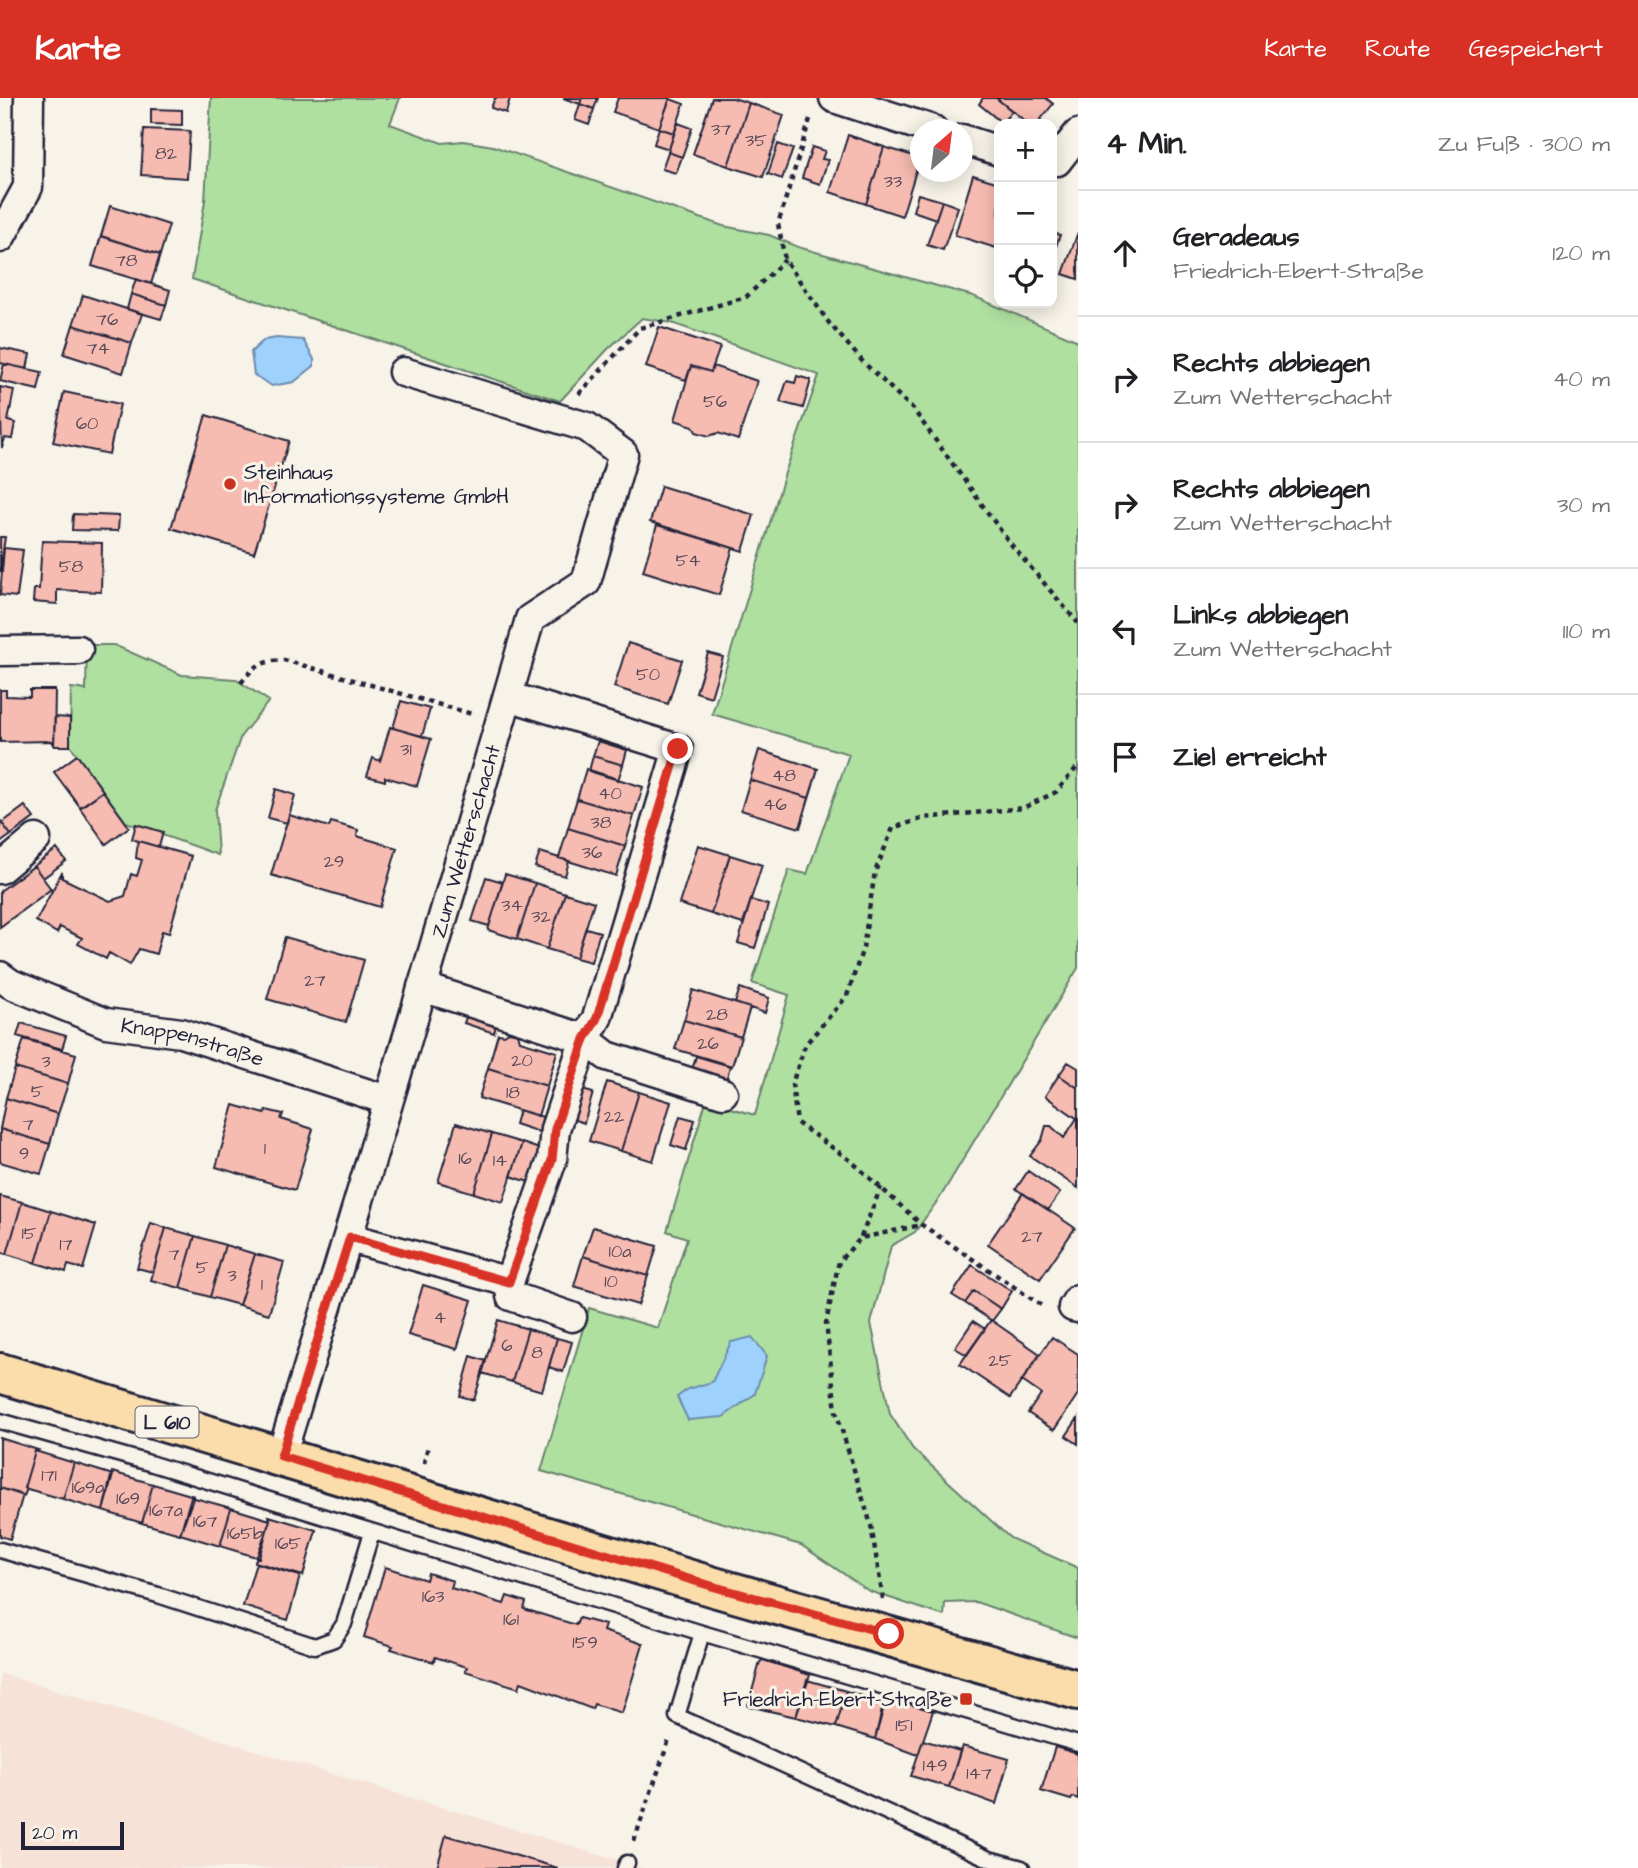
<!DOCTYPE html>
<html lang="de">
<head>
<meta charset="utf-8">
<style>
	body { margin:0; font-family:"Architects Daughter",sans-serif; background:#f2f2f2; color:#202124 }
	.controls { position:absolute; right:21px; top:21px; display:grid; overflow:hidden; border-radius:14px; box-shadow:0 4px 18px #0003 }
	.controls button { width:63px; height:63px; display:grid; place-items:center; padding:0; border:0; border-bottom:2px solid #e0e0e0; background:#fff; color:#202124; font:35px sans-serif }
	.compass { position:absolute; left:910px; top:21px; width:63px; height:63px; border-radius:50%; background:#fff; box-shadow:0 4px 18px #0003; rotate:28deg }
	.scale { position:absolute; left:21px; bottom:18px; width:103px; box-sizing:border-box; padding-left:7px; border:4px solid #22223b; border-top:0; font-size:19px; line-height:24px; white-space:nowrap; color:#22223b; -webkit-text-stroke:5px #f7f3e8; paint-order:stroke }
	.stop { position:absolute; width:21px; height:21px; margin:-16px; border:5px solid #d93025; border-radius:50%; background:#fff }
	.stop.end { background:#d93025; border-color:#fff; box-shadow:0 2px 7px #0008 }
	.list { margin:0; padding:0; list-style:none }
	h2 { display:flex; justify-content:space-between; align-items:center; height:91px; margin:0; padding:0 28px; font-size:30px }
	h2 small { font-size:23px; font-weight:400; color:#757577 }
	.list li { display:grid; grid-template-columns:46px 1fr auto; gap:21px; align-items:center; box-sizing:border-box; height:126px; padding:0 28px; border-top:2px solid #e0e0e0 }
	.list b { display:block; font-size:26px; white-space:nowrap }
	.list p { margin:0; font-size:23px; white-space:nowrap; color:#757577 }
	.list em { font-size:23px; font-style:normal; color:#757577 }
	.icon { flex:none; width:38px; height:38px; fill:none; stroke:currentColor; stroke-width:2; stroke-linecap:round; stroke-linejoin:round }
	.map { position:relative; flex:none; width:1078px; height:1770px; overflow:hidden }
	header { display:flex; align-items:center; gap:42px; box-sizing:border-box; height:98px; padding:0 35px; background:#d93025; color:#fff }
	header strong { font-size:33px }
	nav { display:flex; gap:38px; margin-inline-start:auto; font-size:24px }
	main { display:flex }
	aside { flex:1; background:#fff }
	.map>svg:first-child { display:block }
</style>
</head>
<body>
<header>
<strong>Karte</strong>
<nav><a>Karte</a><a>Route</a><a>Gespeichert</a></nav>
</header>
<main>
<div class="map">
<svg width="1078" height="1770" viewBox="0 0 1078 1770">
	<rect width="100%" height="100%" fill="#f7f3e8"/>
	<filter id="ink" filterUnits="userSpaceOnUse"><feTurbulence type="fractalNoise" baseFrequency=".0143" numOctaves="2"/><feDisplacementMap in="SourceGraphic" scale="14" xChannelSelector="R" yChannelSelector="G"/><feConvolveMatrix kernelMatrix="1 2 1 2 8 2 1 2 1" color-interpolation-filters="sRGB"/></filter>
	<g filter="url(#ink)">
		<path fill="#f7e2d8" d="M 0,1575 L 627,1765 L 644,1770 L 0,1770 Z"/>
		<path fill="#afe0a0" stroke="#68816e" stroke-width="2" d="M 211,0 L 400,0 L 390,26 L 442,45 L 463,43 L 493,48 L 723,128 L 769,137 L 798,149 L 973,198 L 1078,243 L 1078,870 L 941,1098 L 915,1134 L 891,1148 L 871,1225 L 890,1316 L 913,1351 L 1010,1440 L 1078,1470 L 1078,1540 L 976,1504 L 945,1505 L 944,1518 L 869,1493 L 801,1447 L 541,1373 L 589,1210 L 658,1230 L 687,1140 L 667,1133 L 706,1003 L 755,1017 L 789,897 L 752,885 L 789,772 L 807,776 L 849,656 L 712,616 L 785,375 L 819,277 L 672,225 L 642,220 L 608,251 L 560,303 L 192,181 L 205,103 Z
			M 87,547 L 114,547 L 182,577 L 235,581 L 269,603 L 241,638 L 215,712 L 218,757 L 126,724 L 70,647 L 71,590 L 86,592 Z"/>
		<path fill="#9ed1fb" stroke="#6c8bae" stroke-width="2" d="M 277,240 L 303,242 L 314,261 L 314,268 L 294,284 L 272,288 L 254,277 L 251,254 L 264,242 Z
			M 752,1239 L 767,1258 L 755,1296 L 723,1319 L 688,1322 L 677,1299 L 688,1291 L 712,1284 L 731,1244 Z"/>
		<path fill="#f7bcb1" stroke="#22223b" stroke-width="2" d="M 495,0 L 510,0 L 506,15 L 491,10 Z
			M 563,0 L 582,0 L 580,6 Z
			M 582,0 L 598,0 L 594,11 L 580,6 Z
			M 618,0 L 670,0 L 659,30 L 613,14 Z
			M 712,0 L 733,0 L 749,5 L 728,68 L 693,56 Z
			M 983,0 L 996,0 L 1012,13 L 1002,25 L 979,6 Z
			M 996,0 L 1046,0 L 1053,6 L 1037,26 L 1029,26 Z
			M 670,1 L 684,6 L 674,35 L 659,30 Z
			M 749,5 L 784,17 L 763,79 L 728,68 Z
			M 580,6 L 594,11 L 589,27 L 575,22 Z
			M 151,11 L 182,12 L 182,27 L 151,26 Z
			M 678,25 L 692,30 L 682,59 L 668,54 Z
			M 659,30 L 674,35 L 669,51 L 654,46 Z
			M 144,31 L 190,33 L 187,80 L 141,77 Z
			M 848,37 L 884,49 L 866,106 L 830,94 Z
			M 778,46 L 793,51 L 782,81 L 768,76 Z
			M 812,49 L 825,53 L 822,61 L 828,62 L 820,86 L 802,80 Z
			M 884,49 L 920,60 L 902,118 L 866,106 Z
			M 668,54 L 682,59 L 676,75 L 662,71 Z
			M 973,77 L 999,85 L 999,151 L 955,137 Z
			M 918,96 L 942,103 L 936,121 L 913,113 Z
			M 942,103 L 958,109 L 943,152 L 927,147 Z
			M 110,108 L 169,127 L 160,157 L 101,138 Z
			M 1078,134 L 1078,181 L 1063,176 Z
			M 1052,135 L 1060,137 L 1052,160 Z
			M 101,138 L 160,157 L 151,186 L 92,168 Z
			M 136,181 L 170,192 L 166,207 L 131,196 Z
			M 131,196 L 166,207 L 161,221 L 127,211 Z
			M 83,197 L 142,216 L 132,245 L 73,227 Z
			M 73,227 L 132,245 L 123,275 L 64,256 Z
			M 659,229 L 720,249 L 711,274 L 691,268 L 686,282 L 646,269 Z
			M 0,250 L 30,256 L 27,271 L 0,265 Z
			M 4,266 L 42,274 L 38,292 L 0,283 Z
			M 691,268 L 711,274 L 713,268 L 757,283 L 738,342 L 718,335 L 709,338 L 696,334 L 693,328 L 675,322 Z
			M 797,278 L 811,282 L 803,310 L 780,304 L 787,283 L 795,285 Z
			M 0,289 L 14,292 L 8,323 L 15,325 L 12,341 L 5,340 L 2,350 Z
			M 64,294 L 120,306 L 109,356 L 53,344 Z
			M 206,317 L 289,343 L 254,455 L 171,430 Z
			M 661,388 L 754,417 L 743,453 L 650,424 Z
			M 73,416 L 119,418 L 118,433 L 72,432 Z
			M 657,427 L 733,450 L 719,497 L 643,473 Z
			M 0,439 L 5,439 L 0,474 Z
			M 42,443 L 102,445 L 101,494 L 57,492 L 57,506 L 33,504 L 34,491 L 39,491 Z
			M 4,450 L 23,452 L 17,499 L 0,497 Z
			M 628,545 L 682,562 L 668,606 L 614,589 Z
			M 708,555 L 723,559 L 711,599 L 696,594 Z
			M 0,592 L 6,592 L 6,598 L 30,599 L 30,592 L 55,592 L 54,648 L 52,643 L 0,644 Z
			M 401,603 L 430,611 L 422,638 L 393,630 Z
			M 55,619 L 70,620 L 70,648 L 54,648 Z
			M 390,629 L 431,641 L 417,688 L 385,679 L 385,683 L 367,678 L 373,660 L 380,663 Z
			M 598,643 L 627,652 L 623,667 L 593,658 Z
			M 759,652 L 818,671 L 809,700 L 750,682 Z
			M 77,657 L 103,693 L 80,709 L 54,674 Z
			M 593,658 L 623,667 L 618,682 L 589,673 Z
			M 586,671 L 643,689 L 634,718 L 577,701 Z
			M 750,682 L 809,700 L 800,730 L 741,712 Z
			M 276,691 L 295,697 L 287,725 L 268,720 Z
			M 103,693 L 129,729 L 106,746 L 80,710 Z
			M 577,701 L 634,718 L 625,748 L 568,730 Z
			M 25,708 L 34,720 L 11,737 L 2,725 Z
			M 289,717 L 329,729 L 331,724 L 358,732 L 357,738 L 397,750 L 380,809 L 271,777 Z
			M 0,722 L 11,737 L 0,745 Z
			M 136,726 L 163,734 L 159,749 L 132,741 Z
			M 568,730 L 625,748 L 616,778 L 559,760 Z
			M 138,743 L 191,758 L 169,835 L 162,833 L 156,856 L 139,851 L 130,867 L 109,855 L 106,861 L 78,846 L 82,840 L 60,829 L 57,835 L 36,823 L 62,774 L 62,780 L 110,803 L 125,798 L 131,776 L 137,778 L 142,762 L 136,760 Z
			M 698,747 L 730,757 L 711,816 L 679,806 Z
			M 57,751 L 66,763 L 43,780 L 34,768 Z
			M 540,754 L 569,763 L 565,778 L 535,769 Z
			M 730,757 L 762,767 L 743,826 L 711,816 Z
			M 34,768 L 51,791 L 0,829 L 0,793 Z
			M 505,776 L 535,785 L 517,841 L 488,832 Z
			M 486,779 L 503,784 L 489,828 L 472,823 Z
			M 535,785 L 565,795 L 547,851 L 517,841 Z
			M 565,795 L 594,804 L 576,860 L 547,851 Z
			M 751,802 L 768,807 L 755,850 L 738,845 Z
			M 586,830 L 600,834 L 591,864 L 576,860 Z
			M 285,839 L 364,862 L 346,924 L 267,901 Z
			M 740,890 L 769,900 L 765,915 L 735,905 Z
			M 693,892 L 750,910 L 741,939 L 684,922 Z
			M 469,911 L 498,920 L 494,935 L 464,925 Z
			M 684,922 L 741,939 L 732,968 L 675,951 Z
			M 21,925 L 66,938 L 62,951 L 17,938 Z
			M 509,934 L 518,936 L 520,943 L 557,954 L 547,988 L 488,970 L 498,936 L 504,937 Z
			M 24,941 L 76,956 L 68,986 L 15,970 Z
			M 696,958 L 730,968 L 726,983 L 692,972 Z
			M 1068,964 L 1078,970 L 1078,990 L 1059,977 Z
			M 15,970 L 68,986 L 58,1016 L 6,1000 Z
			M 488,970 L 547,988 L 538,1018 L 479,1000 Z
			M 1059,977 L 1078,990 L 1078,1021 L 1045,998 Z
			M 607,984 L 639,994 L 621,1053 L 589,1043 Z
			M 578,991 L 593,995 L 584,1025 L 569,1020 Z
			M 639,994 L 671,1004 L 653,1063 L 621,1053 Z
			M 6,1000 L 58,1016 L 50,1046 L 0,1031 Z
			M 234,1007 L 265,1016 L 266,1012 L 283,1016 L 281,1021 L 313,1031 L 295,1092 L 216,1069 Z
			M 519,1012 L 553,1022 L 548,1037 L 515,1026 Z
			M 680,1018 L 695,1022 L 686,1052 L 671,1047 Z
			M 1077,1020 L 1078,1021 L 1078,1090 L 1030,1058 L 1042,1042 L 1046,1028 L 1051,1028 L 1064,1040 Z
			M 456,1025 L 492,1036 L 474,1095 L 438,1084 Z
			M 0,1031 L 50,1046 L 41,1076 L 0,1064 Z
			M 492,1036 L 522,1045 L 503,1104 L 474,1095 Z
			M 522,1045 L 548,1054 L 538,1087 L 511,1078 Z
			M 1028,1073 L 1060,1095 L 1048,1112 L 1016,1091 Z
			M 1023,1095 L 1075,1130 L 1040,1181 L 988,1146 Z
			M 0,1098 L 22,1104 L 7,1156 L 0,1154 Z
			M 22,1104 L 51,1113 L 36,1165 L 7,1156 Z
			M 51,1113 L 96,1127 L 83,1171 L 68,1167 L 66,1174 L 36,1165 Z
			M 151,1125 L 166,1130 L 153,1174 L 137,1170 Z
			M 593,1129 L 657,1148 L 648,1178 L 583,1158 Z
			M 166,1130 L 195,1138 L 180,1190 L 151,1182 Z
			M 195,1138 L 225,1147 L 210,1199 L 180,1190 Z
			M 225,1147 L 255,1156 L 239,1207 L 210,1199 Z
			M 255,1156 L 284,1164 L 269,1216 L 239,1207 Z
			M 583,1158 L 648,1178 L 638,1207 L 574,1188 Z
			M 972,1167 L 1012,1193 L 1001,1211 L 974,1193 L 965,1205 L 952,1197 Z
			M 423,1187 L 472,1202 L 457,1251 L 408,1237 Z
			M 974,1193 L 1001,1211 L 992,1223 L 965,1205 Z
			M 498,1222 L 528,1231 L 512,1284 L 482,1275 Z
			M 991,1222 L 1040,1256 L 1010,1300 L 960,1266 Z
			M 973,1223 L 985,1231 L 967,1257 L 955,1250 Z
			M 528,1231 L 557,1240 L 542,1293 L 512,1284 Z
			M 1052,1239 L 1078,1256 L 1078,1296 L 1054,1332 L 1028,1315 L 1041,1296 L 1022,1283 Z
			M 557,1240 L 572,1244 L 563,1274 L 549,1269 Z
			M 471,1258 L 486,1263 L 474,1302 L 460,1298 Z
			M 1078,1320 L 1078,1346 L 1066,1338 Z
			M 0,1340 L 38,1352 L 35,1353 L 24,1390 L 27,1391 L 24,1398 L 0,1390 Z
			M 35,1353 L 74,1365 L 63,1401 L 24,1390 Z
			M 74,1365 L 113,1377 L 103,1413 L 63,1401 Z
			M 112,1374 L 153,1386 L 142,1425 L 103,1413 Z
			M 153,1386 L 194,1398 L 180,1436 L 142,1425 Z
			M 0,1390 L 23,1397 L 10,1441 L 0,1438 Z
			M 191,1399 L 231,1410 L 220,1448 L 180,1436 Z
			M 231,1410 L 270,1422 L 259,1460 L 220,1448 Z
			M 269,1418 L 316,1432 L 303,1478 L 255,1464 L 270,1422 Z
			M 256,1465 L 300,1478 L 288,1522 L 243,1508 Z
			M 385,1469 L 426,1482 L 428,1475 L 453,1483 L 451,1490 L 504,1506 L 507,1498 L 526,1504 L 524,1511 L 576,1527 L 579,1520 L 605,1527 L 603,1533 L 643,1546 L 622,1615 L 594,1606 L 592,1611 L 521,1584 L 519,1590 L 465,1573 L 467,1569 L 435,1559 L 434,1564 L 391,1551 L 393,1548 L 364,1539 Z
			M 763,1562 L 810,1577 L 796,1619 L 748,1608 L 760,1564 Z
			M 807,1582 L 846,1593 L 836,1629 L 796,1619 Z
			M 846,1593 L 885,1605 L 875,1641 L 836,1629 Z
			M 885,1599 L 933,1613 L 918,1657 L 875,1641 Z
			M 923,1642 L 960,1653 L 949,1689 L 911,1678 Z
			M 962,1648 L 1009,1661 L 996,1706 L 949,1689 Z
			M 1055,1649 L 1078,1656 L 1078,1701 L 1073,1699 L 1071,1702 L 1041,1693 Z
			M 446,1737 L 558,1770 L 437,1770 Z"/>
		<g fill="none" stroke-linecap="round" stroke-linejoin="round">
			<g stroke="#22223b" stroke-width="19">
				<path id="service" d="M 0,1323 L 146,1364 L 702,1535 L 677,1618 L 989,1761 L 1022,1770
					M 0,1452 L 158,1497 L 315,1548 L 334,1541 L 344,1526 L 372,1434
					M 702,1535 L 1078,1646
					M 625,1770 L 627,1765"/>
			</g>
			<g stroke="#22223b" stroke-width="33">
				<g id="minor">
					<path d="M 834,0 L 933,32"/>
					<path d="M 962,41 L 999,53"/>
					<path d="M 1052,62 L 1057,63 L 1078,36"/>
					<path d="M 0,140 L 28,89 L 29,0"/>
					<path d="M 0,553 L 78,552"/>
					<path d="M 508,598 L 678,651 L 597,920 L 585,941 L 607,958 L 723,995"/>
					<path d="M 0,771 L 36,741"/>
					<path id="s1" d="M 0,878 L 11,886 L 106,925 L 181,935 L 387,1002"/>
					<path d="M 350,1140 L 509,1184 L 552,1062 L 555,1031 L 585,941 L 422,889"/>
					<path d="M 509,1184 L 511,1198 L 572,1219"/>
					<path d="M 1078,1201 L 1073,1209 L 1078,1210"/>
					<path id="s2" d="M 281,1358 C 367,1080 449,801 530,521 L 586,484 L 623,356 L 587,329 L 403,274"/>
				</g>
			</g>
			<g stroke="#22223b" stroke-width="44">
				<path id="primary" d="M 0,1275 L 714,1489 L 1078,1592"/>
			</g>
			<path stroke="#22223b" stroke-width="4.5" stroke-dasharray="5 5" stroke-linecap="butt" d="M 810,21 L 778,126 L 785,162 L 829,225 L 864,265 L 913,311 L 1009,444 L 1078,525
				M 579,296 L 640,230 L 746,199 L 785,162
				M 241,585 C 254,567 263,563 284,562 L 472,616
				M 861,1139 L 881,1089
				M 1041,1207 L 922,1127 L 850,1062 L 797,1025 L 792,986 L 805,947 L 847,898 L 863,850 L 875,774 L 893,730 L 924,720 L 1023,710 L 1056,694 L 1078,668
				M 424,1365 L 428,1348
				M 883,1501 L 871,1427 L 836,1313 L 826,1225 L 839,1163 L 861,1140 L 921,1127
				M 634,1743 L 670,1639"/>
			<use href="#service" stroke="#f7f3e8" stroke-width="14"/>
			<use href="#minor" stroke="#f7f3e8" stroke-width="28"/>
			<use href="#primary" stroke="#faddab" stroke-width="38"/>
		</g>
	</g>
	<g fill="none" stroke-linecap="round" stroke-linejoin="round" filter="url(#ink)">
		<path stroke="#d93025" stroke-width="9" d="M 678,651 L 597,920 L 585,941 L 555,1031 L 552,1062 L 509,1184 L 350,1139 L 281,1358 L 715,1489 L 889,1536"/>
	</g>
	<g fill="#c8321e" stroke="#f7f3e8" stroke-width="2.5">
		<circle cx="230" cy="386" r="7"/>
		<rect x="959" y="1594" width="14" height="14" rx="3.5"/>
	</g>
	<g text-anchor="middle" stroke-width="6" stroke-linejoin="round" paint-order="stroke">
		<g font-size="18" fill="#574858">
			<text x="721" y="37">37</text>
			<text x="756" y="48">35</text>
			<text x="166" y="61">82</text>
			<text x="893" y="89">33</text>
			<text x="126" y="168">78</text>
			<text x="107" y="227">76</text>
			<text x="98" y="256">74</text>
			<text x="715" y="309">56</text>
			<text x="87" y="331">60</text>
			<text x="688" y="468">54</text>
			<text x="71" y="474">58</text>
			<text x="648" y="582">50</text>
			<text x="406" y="657">31</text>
			<text x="784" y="683">48</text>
			<text x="610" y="701">40</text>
			<text x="775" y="712">46</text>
			<text x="601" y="730">38</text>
			<text x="592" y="760">36</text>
			<text x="334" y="769">29</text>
			<text x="512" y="813">34</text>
			<text x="541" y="824">32</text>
			<text x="315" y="888">27</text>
			<text x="717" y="922">28</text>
			<text x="708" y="951">26</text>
			<text x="522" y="968">20</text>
			<text x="46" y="969">3</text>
			<text x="37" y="999">5</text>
			<text x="513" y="1000">18</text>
			<text x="614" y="1024">22</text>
			<text x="28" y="1032">7</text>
			<text x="265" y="1056">1</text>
			<text x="24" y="1061">9</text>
			<text x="465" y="1066">16</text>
			<text x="500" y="1068">14</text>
			<text x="29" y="1141">15</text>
			<text x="1032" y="1144">27</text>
			<text x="66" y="1152">17</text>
			<text x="620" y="1159">10a</text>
			<text x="174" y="1162">7</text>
			<text x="202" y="1175">5</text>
			<text x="232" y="1183">3</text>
			<text x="611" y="1189">10</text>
			<text x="262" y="1192">1</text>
			<text x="440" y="1225">4</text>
			<text x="507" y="1253">6</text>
			<text x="537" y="1260">8</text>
			<text x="1000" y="1268">25</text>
			<text x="49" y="1383">171</text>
			<text x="88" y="1395">169a</text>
			<text x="128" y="1406">169</text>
			<text x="166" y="1418">167a</text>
			<text x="205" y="1429">167</text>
			<text x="245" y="1441">165b</text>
			<text x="288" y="1451">165</text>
			<text x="433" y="1504">163</text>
			<text x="511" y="1527">161</text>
			<text x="585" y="1550">159</text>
			<text x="904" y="1633">151</text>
			<text x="935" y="1673">149</text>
			<text x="979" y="1681">147</text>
		</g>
		<rect fill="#f7f3e8" stroke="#62616f" stroke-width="2" x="135.5" y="1308.5" width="63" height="31" rx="5"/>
		<g font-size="19" font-weight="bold" fill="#22223b">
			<text x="167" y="1331">L 610</text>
		</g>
		<g font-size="21" fill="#22223b" stroke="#f7f3e8" text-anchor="start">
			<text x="244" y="381">Steinhaus<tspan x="244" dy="24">Informationssysteme GmbH</tspan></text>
			<text x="952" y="1608" text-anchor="end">Friedrich-Ebert-Straße</text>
		</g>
		<g font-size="21" fill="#22223b" stroke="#f7f3e8">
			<text dy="7" stroke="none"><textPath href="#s2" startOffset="642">Zum Wetterschacht</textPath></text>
			<text dy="7" stroke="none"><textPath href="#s1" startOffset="205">Knappenstraße</textPath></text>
		</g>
	</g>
</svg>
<div class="controls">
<button>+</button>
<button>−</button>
<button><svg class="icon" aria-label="locate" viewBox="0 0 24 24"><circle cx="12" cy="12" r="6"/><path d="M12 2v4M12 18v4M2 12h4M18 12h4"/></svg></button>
</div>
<svg class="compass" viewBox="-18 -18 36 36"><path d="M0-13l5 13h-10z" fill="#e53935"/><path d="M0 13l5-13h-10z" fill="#757577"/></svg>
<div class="scale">20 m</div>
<div class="stop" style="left:889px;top:1536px"></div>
<div class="stop end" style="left:678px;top:651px"></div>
</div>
<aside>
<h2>4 Min.<small>Zu Fuß · 300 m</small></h2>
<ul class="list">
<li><svg class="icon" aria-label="ahead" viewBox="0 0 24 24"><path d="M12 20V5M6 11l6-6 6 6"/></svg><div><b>Geradeaus</b><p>Friedrich-Ebert-Straße</p></div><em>120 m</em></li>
<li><svg class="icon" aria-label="right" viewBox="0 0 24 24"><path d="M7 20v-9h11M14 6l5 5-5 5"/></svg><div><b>Rechts abbiegen</b><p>Zum Wetterschacht</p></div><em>40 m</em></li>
<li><svg class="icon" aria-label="right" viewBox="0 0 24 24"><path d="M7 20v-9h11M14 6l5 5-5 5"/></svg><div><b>Rechts abbiegen</b><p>Zum Wetterschacht</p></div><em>30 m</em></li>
<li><svg class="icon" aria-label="left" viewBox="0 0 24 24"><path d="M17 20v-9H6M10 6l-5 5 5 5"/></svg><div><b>Links abbiegen</b><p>Zum Wetterschacht</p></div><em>110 m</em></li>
<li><svg class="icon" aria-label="arrive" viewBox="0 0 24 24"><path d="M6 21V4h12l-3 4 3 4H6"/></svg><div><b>Ziel erreicht</b></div></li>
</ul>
</aside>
</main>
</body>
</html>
